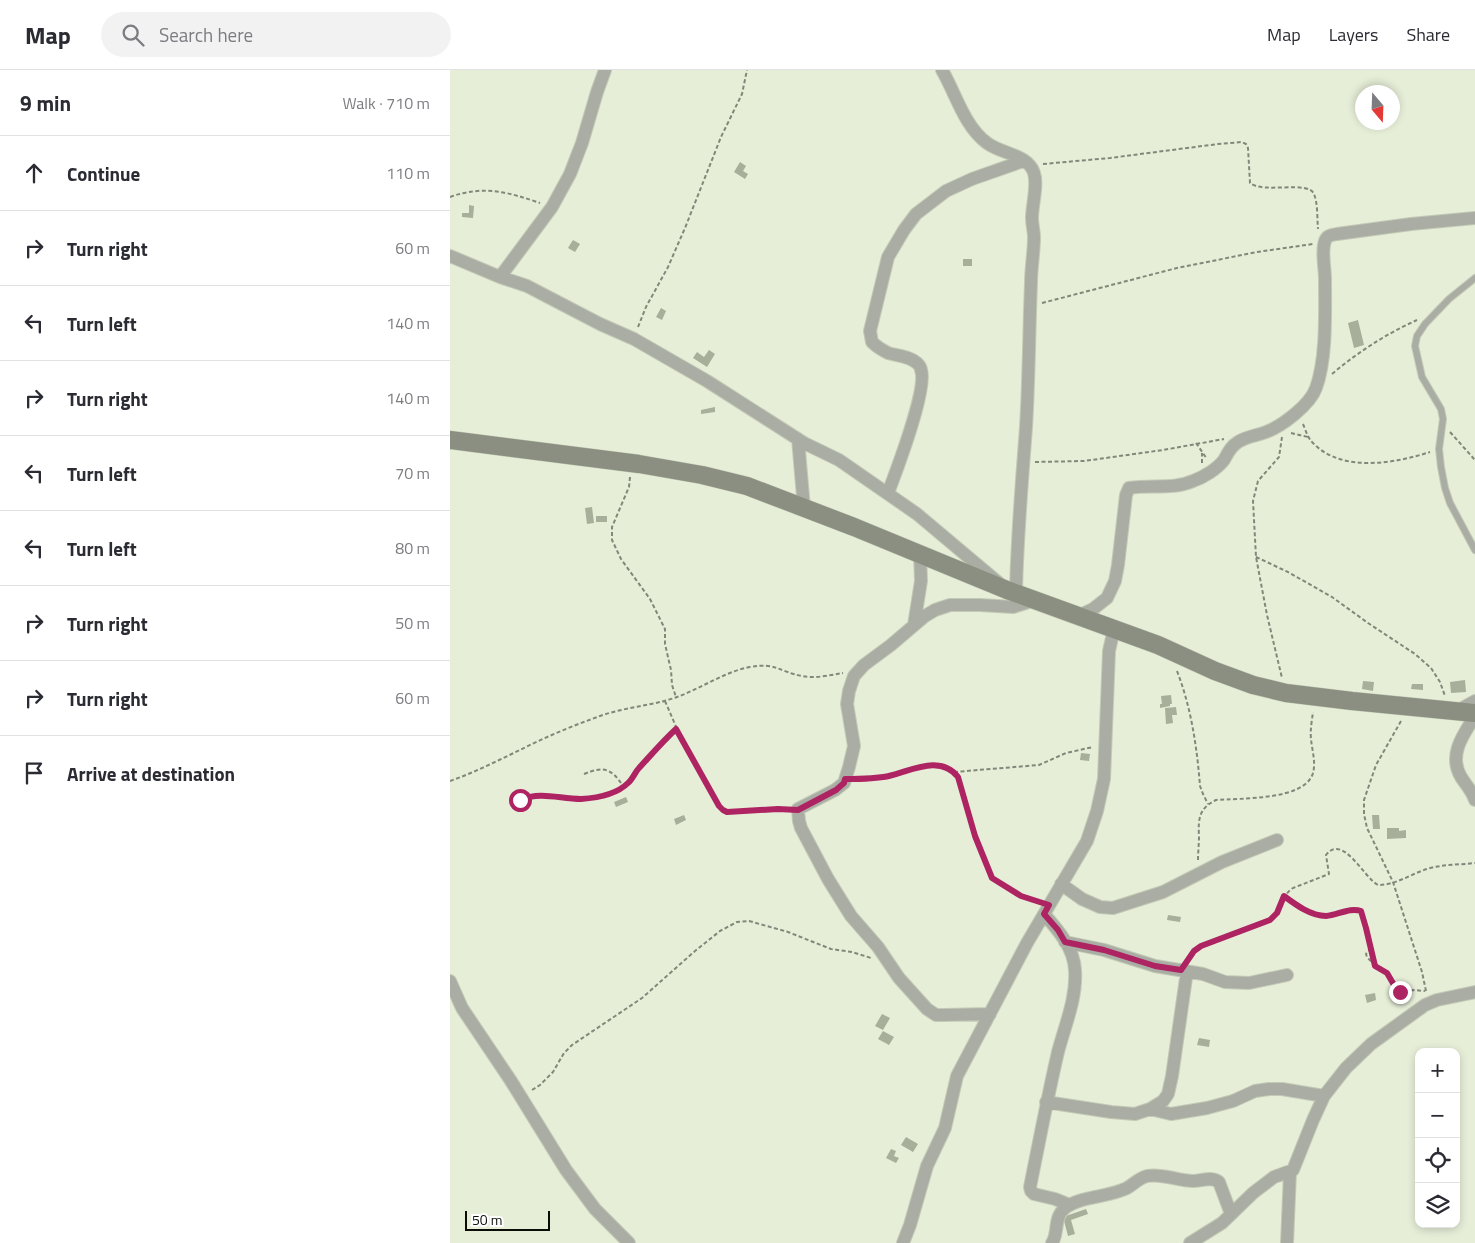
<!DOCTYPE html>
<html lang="en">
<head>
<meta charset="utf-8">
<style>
	body { margin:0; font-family:"Titillium Web",sans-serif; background:#f2f2f3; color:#2b2b33 }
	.controls { position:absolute; right:15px; bottom:15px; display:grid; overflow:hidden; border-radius:10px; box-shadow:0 2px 8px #0003 }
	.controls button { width:45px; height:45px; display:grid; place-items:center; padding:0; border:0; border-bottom:1px solid #e1e1e2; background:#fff; color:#2b2b33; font:25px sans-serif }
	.compass { position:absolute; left:905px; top:15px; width:45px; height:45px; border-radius:50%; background:#fff; box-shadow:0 2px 8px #0003; rotate:161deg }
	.scale { position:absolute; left:15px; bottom:12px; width:85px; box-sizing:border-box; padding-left:5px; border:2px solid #0a0c06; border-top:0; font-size:14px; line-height:18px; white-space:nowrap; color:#0a0c06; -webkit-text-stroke:4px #fff; paint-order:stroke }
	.stop { position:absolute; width:15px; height:15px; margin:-11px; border:4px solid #ae2463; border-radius:50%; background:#fff }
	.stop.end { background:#ae2463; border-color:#fff; box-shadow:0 1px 5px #0008 }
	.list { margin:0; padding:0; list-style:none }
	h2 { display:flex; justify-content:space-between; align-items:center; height:65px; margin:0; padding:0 20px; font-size:21px }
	h2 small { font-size:16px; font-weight:400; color:#7c7c81 }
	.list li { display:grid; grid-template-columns:32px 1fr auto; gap:15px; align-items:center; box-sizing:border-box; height:75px; padding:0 20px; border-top:1px solid #e1e1e2 }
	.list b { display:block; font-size:19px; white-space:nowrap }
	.list em { font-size:16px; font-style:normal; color:#7c7c81 }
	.icon { flex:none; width:28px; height:28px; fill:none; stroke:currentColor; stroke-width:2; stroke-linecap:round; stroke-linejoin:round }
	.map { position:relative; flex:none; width:1025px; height:1173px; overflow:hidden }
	header { display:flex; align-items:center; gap:30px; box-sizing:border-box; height:70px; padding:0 25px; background:#fff; border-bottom:1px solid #e1e1e2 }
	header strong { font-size:24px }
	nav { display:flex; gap:28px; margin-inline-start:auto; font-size:18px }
	.search { width:350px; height:45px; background:#f2f2f3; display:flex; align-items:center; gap:12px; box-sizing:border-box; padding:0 18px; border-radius:28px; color:#7c7c81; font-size:19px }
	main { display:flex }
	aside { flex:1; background:#fff }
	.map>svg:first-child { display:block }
</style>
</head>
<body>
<header>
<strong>Map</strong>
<div class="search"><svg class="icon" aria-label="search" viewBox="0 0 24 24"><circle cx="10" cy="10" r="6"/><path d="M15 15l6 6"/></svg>Search here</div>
<nav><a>Map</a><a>Layers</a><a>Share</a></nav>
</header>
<main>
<aside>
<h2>9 min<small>Walk · 710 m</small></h2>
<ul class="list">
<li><svg class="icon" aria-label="ahead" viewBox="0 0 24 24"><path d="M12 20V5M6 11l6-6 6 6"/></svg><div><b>Continue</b></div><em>110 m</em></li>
<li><svg class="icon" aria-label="right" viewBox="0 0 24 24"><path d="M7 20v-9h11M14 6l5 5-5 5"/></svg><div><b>Turn right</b></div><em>60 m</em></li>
<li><svg class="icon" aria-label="left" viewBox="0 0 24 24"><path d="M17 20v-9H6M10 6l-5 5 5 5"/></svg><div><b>Turn left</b></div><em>140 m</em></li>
<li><svg class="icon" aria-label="right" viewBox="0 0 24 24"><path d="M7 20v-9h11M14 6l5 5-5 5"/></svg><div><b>Turn right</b></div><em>140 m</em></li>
<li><svg class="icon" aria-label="left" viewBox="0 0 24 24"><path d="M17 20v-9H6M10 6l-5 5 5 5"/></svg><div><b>Turn left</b></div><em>70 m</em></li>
<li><svg class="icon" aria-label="left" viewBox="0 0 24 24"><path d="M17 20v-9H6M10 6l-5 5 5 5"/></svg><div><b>Turn left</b></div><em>80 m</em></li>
<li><svg class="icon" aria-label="right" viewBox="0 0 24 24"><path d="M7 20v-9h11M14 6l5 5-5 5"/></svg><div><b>Turn right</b></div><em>50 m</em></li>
<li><svg class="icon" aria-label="right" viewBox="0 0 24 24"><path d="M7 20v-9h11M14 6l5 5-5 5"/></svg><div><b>Turn right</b></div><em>60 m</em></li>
<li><svg class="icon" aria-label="arrive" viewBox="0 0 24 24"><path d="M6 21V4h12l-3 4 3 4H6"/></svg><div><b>Arrive at destination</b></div></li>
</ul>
</aside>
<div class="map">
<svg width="1025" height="1173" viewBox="0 0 1025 1173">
	<rect width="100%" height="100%" fill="#e6eed8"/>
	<path fill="#a7ae99" d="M 290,92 L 296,96 L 293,101 L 298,104 L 295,109 L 284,102 Z
		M 19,135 L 24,136 L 23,148 L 12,147 L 12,143 L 19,143 Z
		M 123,170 L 130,174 L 125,182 L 118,178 Z
		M 513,189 L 522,189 L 522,196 L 513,196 Z
		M 211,238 L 216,241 L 212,250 L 206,247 Z
		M 908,250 L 914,275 L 904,278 L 898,253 Z
		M 259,280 L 265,284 L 257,297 L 243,288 L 247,282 L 254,287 Z
		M 265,337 L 265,342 L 251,344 L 251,340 Z
		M 142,437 L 144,453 L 137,454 L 135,438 Z
		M 146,446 L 157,446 L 157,452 L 146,452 Z
		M 1015,610 L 1016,622 L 1001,623 L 1000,612 Z
		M 913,611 L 924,612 L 923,621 L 912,619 Z
		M 962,614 L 973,614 L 973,620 L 961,619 Z
		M 721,625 L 722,634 L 720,634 L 720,636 L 710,638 L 710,634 L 712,634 L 711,626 Z
		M 726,637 L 727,645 L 722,645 L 723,653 L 716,654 L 715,638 Z
		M 631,683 L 640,684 L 639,691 L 630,690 Z
		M 176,727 L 178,732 L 166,737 L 164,732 Z
		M 234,745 L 236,750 L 226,755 L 224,749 Z
		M 922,745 L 929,745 L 930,759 L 923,759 Z
		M 937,758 L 949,758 L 949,761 L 956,760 L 956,768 L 937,769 Z
		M 718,845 L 731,847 L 730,852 L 717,850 Z
		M 925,923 L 926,930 L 917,933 L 915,925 Z
		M 432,944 L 440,948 L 433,960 L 425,956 Z
		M 433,961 L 444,967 L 439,975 L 428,969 Z
		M 749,968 L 760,970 L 759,977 L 747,975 Z
		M 456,1067 L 468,1074 L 463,1082 L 451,1075 Z
		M 441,1079 L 446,1081 L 444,1086 L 449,1088 L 446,1093 L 436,1088 Z
		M 636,1139 L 638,1144 L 621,1150 L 625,1164 L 618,1166 L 613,1147 Z"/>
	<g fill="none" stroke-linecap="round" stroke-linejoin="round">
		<g stroke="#c3cab6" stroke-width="8">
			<path id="lane" d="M 1025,208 L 999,229 L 975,254 L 967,266 L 965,276 L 972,307 L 991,339 L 993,349 L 989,379 L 991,397 L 995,418 L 1000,433 L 1025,480"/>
		</g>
		<g stroke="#c3cab6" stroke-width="14">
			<path id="street" d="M 492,0 C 506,24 514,56 537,73 C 551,84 578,84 584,103 C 588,115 582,135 582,148 C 582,155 584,161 584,167 C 584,182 581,198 581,213 C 579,261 579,309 576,357 C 572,412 567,467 566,523
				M 0,186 L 50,207 L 77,216 L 150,254 L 184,269 L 257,311 L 354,373 L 389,390 L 467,444 L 549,513
				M 50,207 L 102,137 L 120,104 L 132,73 L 147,22 L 155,0
				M 348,369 L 354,438
				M 438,423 C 446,402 478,318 471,300 C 471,297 469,295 467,293 C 459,286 448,286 438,283 C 432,280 427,277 422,272 L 420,261 L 438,187 L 454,160 L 466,144 L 496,121 L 522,109 L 573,91
				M 628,546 L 643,539 L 657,528 L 665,511 L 668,495 L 676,425 L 679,418 C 700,414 723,420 743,411 C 754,407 767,399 774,390 C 778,383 780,377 788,372 C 797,366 806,366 816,362 C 832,356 860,335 866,318 C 877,288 875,241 875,209 C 875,197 871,182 875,171 C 877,165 882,165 887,164 L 961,154 L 1025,148
				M 464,555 L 471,511 L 470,484
				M 1007,641 L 1025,631
				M 1025,646 C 1013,665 998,685 1011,707 C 1016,715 1022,721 1025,730
				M 611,814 L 632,829 L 650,837 L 663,838 L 713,822 L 772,792 L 827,770
				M 594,844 C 608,860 624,878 625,900 C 627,928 615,955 608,982 C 601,1012 595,1042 589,1072 C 586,1087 583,1102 580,1117 L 581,1121 L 584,1124 L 605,1129 L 620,1135
				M 615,872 L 654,880 L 705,896 L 753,904 L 775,912 L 799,913 L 837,905
				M 0,911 L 12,938 L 61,1011 L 116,1100 L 145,1139 L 179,1173
				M 540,944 L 493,945 L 486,945 L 477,939 L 449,908 L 428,877 L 401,846 L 378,809 L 351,758 L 349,751 L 348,739 L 385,720 L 394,713 L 399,697 L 404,676 L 397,634 L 399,621 L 404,606 L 414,595 L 441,575 L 475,546 L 485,540 L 500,535 L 530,535 L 563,537 L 585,530
				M 596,1032 L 661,1042 L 685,1044 L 700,1039 L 713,1031 L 718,1024 L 722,1006 L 737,901
				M 700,1039 L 721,1044 L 757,1038 L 783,1031 L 805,1021 L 819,1019 L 832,1019 L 874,1026
				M 453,1173 L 460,1155 L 477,1096 L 495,1058 L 507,1006 L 577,873 L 637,771 L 647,741 L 654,709 L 659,581 L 664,559
				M 602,1173 C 609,1163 603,1148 615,1138 C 630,1126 660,1127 677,1118 C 684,1114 689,1108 697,1106 C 712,1103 728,1111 743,1111 C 752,1111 761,1106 769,1112 L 781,1144
				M 740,1173 L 772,1153 L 803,1123 L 824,1107 L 843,1100 L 863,1050 L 874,1026 L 896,998 L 921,974 L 975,935 L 987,930 L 1025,922
				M 837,1173 L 840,1102"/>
		</g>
		<g stroke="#c3cab6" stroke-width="19">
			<path id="secondary" d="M 0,370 L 189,394 L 252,405 L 297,416 L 404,457 L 557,520 L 708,575 L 765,601 L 803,615 L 836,623 L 902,631 L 1025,643"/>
		</g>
		<path stroke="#828779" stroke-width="2" stroke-dasharray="4 2.5" stroke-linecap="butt" d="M 593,94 L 660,88 L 768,74 L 792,72 L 796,74 L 798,78 L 800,113 C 814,124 858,110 864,124 C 868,134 867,148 868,159
			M 0,127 C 33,115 58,122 90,133
			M 592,233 L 727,198 L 807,182 L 863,174
			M 188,257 L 196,237 L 218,197 L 235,158 L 271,67 L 292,24 L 297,0
			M 882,304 C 908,282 936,264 967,250
			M 853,354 C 856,361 858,369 864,374 C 893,403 946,393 980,382
			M 1000,362 L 1025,390
			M 841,363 L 858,367
			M 832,367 L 829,387 L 808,411 L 803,431 L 806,487 L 817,545 L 832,608
			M 746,373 L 757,389
			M 585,392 L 634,391 L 713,380 L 774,369
			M 752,393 L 752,383
			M 180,407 L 179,417 L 162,457 L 162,470 L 171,489 L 200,529 L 215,559 L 215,574 L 221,600 L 222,615 L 226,627
			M 806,487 L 838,502 L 882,527 L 918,553 L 965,584 L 981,598 L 990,612 L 995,626
			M 727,601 C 741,637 747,677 750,716 L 753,724 L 758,734
			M 215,631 L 233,673 L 273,740 L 277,742 L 335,739
			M 951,651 L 926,695 L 914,730 L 914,744 L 917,758 L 943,812 L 972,902 L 976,921
			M 504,702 L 589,695 L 616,683 L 643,677
			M 134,704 C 154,696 161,698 173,716
			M 408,709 C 418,708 429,708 439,706 C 461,700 490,684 508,707 L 525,765 L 542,808 L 571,827 L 588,832
			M 0,711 C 26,702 51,689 76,677 C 100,665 125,655 150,646 C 175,637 202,636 227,627 C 252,618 274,602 300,597 C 325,592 330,602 352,606 C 365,609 380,605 393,603
			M 64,734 C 88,719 107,729 132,729 C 144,728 158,725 169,720 C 179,714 182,706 189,698 C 201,685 213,671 226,659
			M 748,790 C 748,782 749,774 749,766 C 748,749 749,738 766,730 C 789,728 855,731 863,703 C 866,692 862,680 861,669 C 860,660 862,650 863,642
			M 834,826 C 846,835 861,847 876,846 C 888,845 900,837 911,841 L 916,857 L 925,896
			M 921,878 L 916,884 L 917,887 L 928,899 L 937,903 L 947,920 L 954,923 L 963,920 L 975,921
			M 739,889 L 744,881 L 751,876 L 820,849 C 823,846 827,844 829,840 C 833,831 834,824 843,818 L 879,804 L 876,785 C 893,763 914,808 928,815 C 946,815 961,804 977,799 C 993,794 1009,795 1025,793
			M 82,1020 L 90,1015 L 103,1002 L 114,983 L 122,975 L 192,928 L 245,881 L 270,861 L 287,852 L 299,851 L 338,862 L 381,879 L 402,882 L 421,888"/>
		<use href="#lane" stroke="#aaada4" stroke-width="6"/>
		<use href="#street" stroke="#aaada4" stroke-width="12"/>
		<use href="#secondary" stroke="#8a8f81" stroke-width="18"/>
	</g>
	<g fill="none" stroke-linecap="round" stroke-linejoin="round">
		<path stroke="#ae2463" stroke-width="6" d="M 70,730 C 92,721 109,729 131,729 C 146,728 167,724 178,713 C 183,709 185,702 189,698 C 201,685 213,671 226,659 L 269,736 L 273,740 L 277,742 L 328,739 L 348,740 L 386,720 L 394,713 L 395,709 C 409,709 425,709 439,706 C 461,701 490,684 508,707 L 525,766 L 542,808 L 571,826 L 599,835 L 594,844 L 608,860 L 615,872 L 654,880 L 705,896 L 731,900 L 744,881 L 751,876 L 820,850 L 827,843 L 834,826 C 846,835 861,846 876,846 C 888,845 900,837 911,841 L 916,858 L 925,896 L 937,903 L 947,920 L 950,922"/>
	</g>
</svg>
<div class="controls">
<button>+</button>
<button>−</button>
<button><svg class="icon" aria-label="locate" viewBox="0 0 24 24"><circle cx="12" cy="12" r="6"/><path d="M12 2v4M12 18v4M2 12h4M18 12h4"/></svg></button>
<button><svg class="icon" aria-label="layers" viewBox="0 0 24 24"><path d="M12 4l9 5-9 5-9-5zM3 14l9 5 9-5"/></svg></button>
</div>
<svg class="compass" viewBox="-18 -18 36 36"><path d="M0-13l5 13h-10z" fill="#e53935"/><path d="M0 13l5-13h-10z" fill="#7c7c81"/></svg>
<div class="scale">50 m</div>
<div class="stop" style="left:70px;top:730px"></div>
<div class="stop end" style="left:950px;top:922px"></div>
</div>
</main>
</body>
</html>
